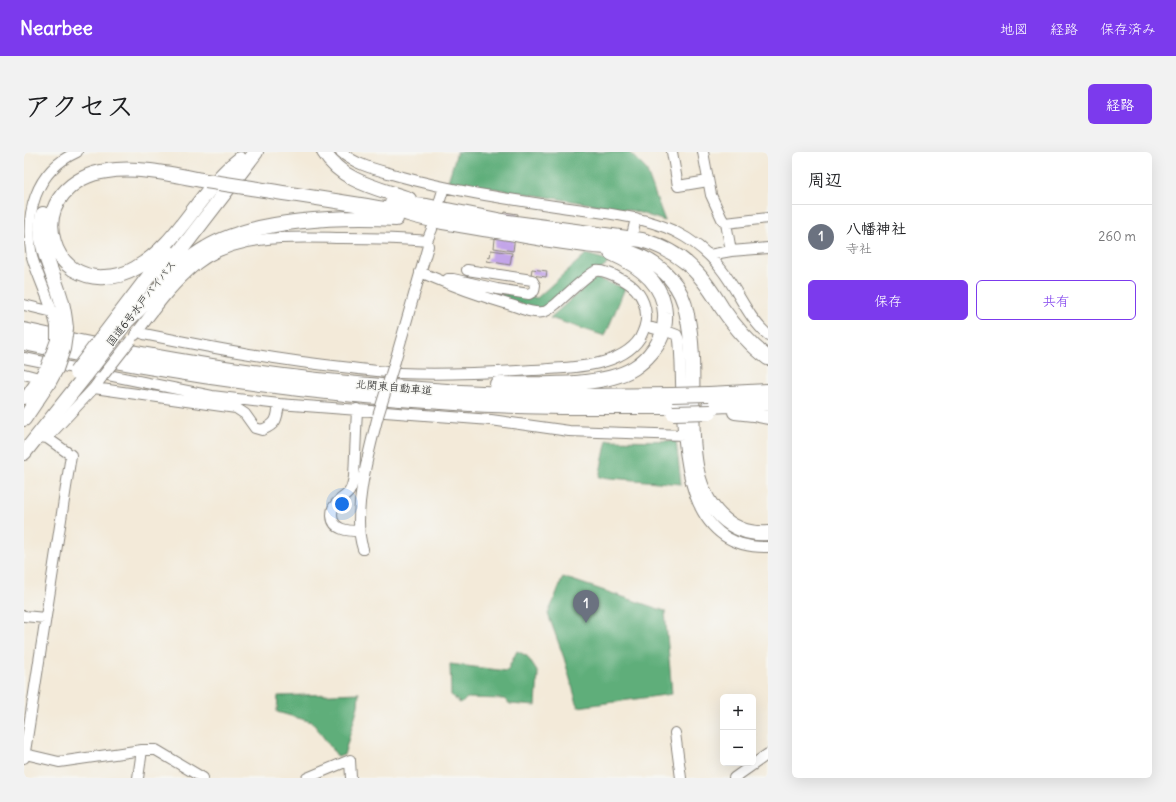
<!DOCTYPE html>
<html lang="ja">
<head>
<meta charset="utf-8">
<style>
	body { margin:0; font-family:Delius,"Klee One",sans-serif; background:#f2f2f2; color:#202124 }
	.controls { position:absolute; right:12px; bottom:12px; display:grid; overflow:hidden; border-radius:6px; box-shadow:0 4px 16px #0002 }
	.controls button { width:36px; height:36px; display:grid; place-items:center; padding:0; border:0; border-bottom:1px solid #e0e0e0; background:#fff; color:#202124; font:20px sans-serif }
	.you { position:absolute; left:318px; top:352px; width:14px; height:14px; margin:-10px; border:3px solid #fff; border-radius:50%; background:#1a73e8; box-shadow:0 0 0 6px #1a73e833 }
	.badge { display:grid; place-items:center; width:26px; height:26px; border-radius:50%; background:#7c3aed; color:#fff; font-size:13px; font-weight:700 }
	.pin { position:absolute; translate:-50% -33px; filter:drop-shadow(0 1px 2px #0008) }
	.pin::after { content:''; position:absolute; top:21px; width:14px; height:12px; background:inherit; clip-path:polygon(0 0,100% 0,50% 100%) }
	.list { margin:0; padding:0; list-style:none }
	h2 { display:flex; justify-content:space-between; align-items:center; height:52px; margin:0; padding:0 16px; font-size:17px }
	h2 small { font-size:13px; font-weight:400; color:#757577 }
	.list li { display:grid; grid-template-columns:26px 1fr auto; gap:12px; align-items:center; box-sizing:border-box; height:64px; padding:0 16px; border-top:1px solid #e0e0e0 }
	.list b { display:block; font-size:15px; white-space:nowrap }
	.list p { margin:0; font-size:13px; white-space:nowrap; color:#757577 }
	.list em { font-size:13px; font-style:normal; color:#757577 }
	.actions { display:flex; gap:8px; padding:12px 16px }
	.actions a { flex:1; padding:9px 0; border:1px solid #7c3aed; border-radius:6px; text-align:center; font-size:14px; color:#7c3aed }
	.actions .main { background:#7c3aed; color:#fff }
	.map { position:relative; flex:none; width:744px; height:626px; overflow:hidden; border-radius:6px }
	header { display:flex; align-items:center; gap:24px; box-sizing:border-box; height:56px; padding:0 20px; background:#7c3aed; color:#fff }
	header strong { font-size:19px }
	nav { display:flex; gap:22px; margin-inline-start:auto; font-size:14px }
	.intro { display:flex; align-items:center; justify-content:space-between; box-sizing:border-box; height:96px; padding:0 24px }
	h1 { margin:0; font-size:28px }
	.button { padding:10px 18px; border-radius:6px; background:#7c3aed; color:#fff; font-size:14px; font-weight:700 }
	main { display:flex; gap:24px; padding:0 24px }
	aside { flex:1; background:#fff; border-radius:6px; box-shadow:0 4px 16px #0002 }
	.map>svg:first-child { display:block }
</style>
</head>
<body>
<header>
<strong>Nearbee</strong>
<nav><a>地図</a><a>経路</a><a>保存済み</a></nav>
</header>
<div class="intro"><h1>アクセス</h1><a class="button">経路</a></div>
<main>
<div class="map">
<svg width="744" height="626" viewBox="0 0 744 626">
	<rect width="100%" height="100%" fill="#f6f6f2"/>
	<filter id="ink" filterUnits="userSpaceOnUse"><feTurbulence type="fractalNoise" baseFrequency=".025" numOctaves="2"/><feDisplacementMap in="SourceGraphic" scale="8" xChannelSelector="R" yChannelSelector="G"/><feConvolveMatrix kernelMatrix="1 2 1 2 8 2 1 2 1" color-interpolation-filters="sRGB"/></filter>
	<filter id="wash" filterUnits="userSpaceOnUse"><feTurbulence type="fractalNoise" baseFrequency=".012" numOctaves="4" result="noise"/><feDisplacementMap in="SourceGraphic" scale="16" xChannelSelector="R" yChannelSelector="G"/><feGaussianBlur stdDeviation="0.9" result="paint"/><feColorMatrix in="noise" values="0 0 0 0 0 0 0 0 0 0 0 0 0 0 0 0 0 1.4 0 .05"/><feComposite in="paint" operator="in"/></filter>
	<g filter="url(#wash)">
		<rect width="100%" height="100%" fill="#f3ead9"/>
		<path fill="#5fae7a" stroke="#3e654b" d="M 433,0 L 605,0 L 622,17 L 641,69 L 610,59 L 424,29 Z
			M 562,102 L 586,109 L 579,116 L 522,155 L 513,157 L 477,146 L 478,141 L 513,146 Z
			M 571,126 L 601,136 L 581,184 L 526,166 Z
			M 583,288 L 652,289 L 657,332 L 575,325 Z
			M 539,425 L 641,459 L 648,542 L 554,555 L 540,506 L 524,462 Z
			M 493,499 L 503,504 L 514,521 L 512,554 L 486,552 L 480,547 L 443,546 L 437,552 L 427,543 L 426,512 L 483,519 Z
			M 335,541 L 334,554 L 320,603 L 314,605 L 288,570 L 253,560 L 254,544 Z"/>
		<g id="blocks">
			<path fill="#c3a5e9" d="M 481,60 L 494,62 L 489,99 L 470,96 L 472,78 L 480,64 Z
				M 467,98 L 488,101 L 486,113 L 463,109 L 464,105 L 466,106 Z
				M 508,117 L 523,119 L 522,125 L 507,123 Z"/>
		</g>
	</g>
	<g filter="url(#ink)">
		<use href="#blocks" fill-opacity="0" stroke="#88837a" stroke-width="1"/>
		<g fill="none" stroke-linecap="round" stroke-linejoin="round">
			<g stroke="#88837a" stroke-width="12">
				<path id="minor" d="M 317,0 C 333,14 355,18 375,24 C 428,39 484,47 538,55 C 576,61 616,63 650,79 C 668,88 685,101 697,117 C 714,138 723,165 744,183
					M 648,0 L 654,34 L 684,29
					M 679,0 L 687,43 L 698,67 L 702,71 L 707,99
					M 416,48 L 420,35
					M 702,71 L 744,66
					M 609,79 L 612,66
					M 685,103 L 707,99 L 744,96
					M 424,127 L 429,127 L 473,137 L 505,142 L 510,139 L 511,133 L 508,128 L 443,118
					M 0,153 L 29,160
					M 32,174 C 27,150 15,128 8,105 C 0,62 11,19 53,0
					M 621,174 L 632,177
					M 114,179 L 120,182 C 189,196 257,209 327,216 C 343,218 359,220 375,221 C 420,223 463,221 508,218 C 540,216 596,217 616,186 C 620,178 623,171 622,163 C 621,146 611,133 595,126 C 590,123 579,118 572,119 C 566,120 539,146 532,152 C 528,155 523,160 519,160 C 508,162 497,156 487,153 C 456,144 426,133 396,120
					M 645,180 L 653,183 L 655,188 C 662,253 642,398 744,395
					M 111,183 C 130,158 148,132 173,112 C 213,81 269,85 317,86 C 346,86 374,86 403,89
					M 0,206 L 188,244 L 255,252 L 467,268 L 545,279 L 660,283
					M 371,209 L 404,94 L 403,89 L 408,77
					M 0,222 L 15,226
					M 70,236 L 212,256 L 221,262 L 231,276 L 238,278 C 253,272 253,267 255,252
					M 0,247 L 22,215
					M 333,257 L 330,325 C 329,330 328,336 325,340 C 321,345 315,347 311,353 C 308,356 308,360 308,364 C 309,378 324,379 335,379
					M 16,285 L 23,286 L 70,236 L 78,225
					M 339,397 C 327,363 345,299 354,264
					M 0,464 L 21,466
					M 651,581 L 657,626
					M 1,602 L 35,610 L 118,598 L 132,598 L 179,626
					M 0,606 L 47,303 L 23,286
					M 114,626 L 118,598
					M 283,626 L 326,608 L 327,626
					M 710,626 L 744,602"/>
			</g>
			<g stroke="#88837a" stroke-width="16">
				<path id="highway" d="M 300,0 C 318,30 354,36 385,47
					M 182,29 C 151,23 114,14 83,19 C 48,23 18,53 30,90 C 33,101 39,110 49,117 C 59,123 68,126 80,125 C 91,125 102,122 112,116 C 150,95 171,49 202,19 C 206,15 211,11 216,7
					M 221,35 C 271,43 321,50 372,59 C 382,61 393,65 404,67 C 431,73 458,77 485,81 C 510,86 536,90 562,93 C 573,95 585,94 595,97 C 614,102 633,111 646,126 C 655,136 661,150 663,163 C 674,214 663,268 673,319 C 681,354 705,384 744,381
					M 368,51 L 403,54 L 484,70 L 618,88 C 638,94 657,104 671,119 C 682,130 690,143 698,156 C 711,175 725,192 744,206
					M 19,62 C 11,93 31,122 38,151 C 40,159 41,167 42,176
					M 140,120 L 232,0
					M 104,168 C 115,157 126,147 136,136 C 151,121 164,106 182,96 C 230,67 317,64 372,67
					M 0,178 C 121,205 245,226 369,235 C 427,240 485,243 543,244 C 578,244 613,243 648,243
					M 80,183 L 144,99
					M 90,186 L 109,161
					M 0,191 C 143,222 286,242 432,251 C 504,256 577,255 649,255
					M 473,232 C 511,232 579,236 610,216 C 616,212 622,207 626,202 C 637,190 642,176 641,161 C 640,130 612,112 587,101
					M 685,242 L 744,239
					M 685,254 L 744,251
					M 711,260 L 729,262 L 744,265
					M 0,267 L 25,230 L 32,217
					M 0,301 L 62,223"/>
			</g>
			<use href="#minor" stroke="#fff" stroke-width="10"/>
			<use href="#highway" stroke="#fff" stroke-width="14"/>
			<g stroke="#88837a" stroke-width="12" stroke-linecap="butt">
				<path id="minor-bridge" d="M 22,215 L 32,188 L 32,174
					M 78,225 L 107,188
					M 354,264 L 371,209"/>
			</g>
			<g stroke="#88837a" stroke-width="16" stroke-linecap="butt">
				<path id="highway-bridge" d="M 182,29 L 221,35
					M 32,217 L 39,197 L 42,176
					M 52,220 L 80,183
					M 62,223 L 90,186
					M 648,243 L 685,242
					M 649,261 L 686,260"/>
			</g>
			<use href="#minor-bridge" stroke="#fff" stroke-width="10"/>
			<use href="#highway-bridge" stroke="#fff" stroke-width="14"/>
		</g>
	</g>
	<g text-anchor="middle" stroke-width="3" stroke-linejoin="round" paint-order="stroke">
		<g font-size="11" fill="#1c1c1c" stroke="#f6f6f2">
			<text transform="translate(117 151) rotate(-52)" y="4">国道6号水戸バイパス</text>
			<text transform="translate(370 235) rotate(5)" y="4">北関東自動車道</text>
		</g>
	</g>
</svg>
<div class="controls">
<button>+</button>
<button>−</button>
</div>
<div class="you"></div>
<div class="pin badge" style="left:562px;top:471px;background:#6b7280">1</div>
</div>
<aside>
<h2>周辺<small></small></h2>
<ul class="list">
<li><span class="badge" style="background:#6b7280">1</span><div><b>八幡神社</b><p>寺社</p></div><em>260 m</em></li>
</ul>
<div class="actions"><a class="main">保存</a><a>共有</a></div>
</aside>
</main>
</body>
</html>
